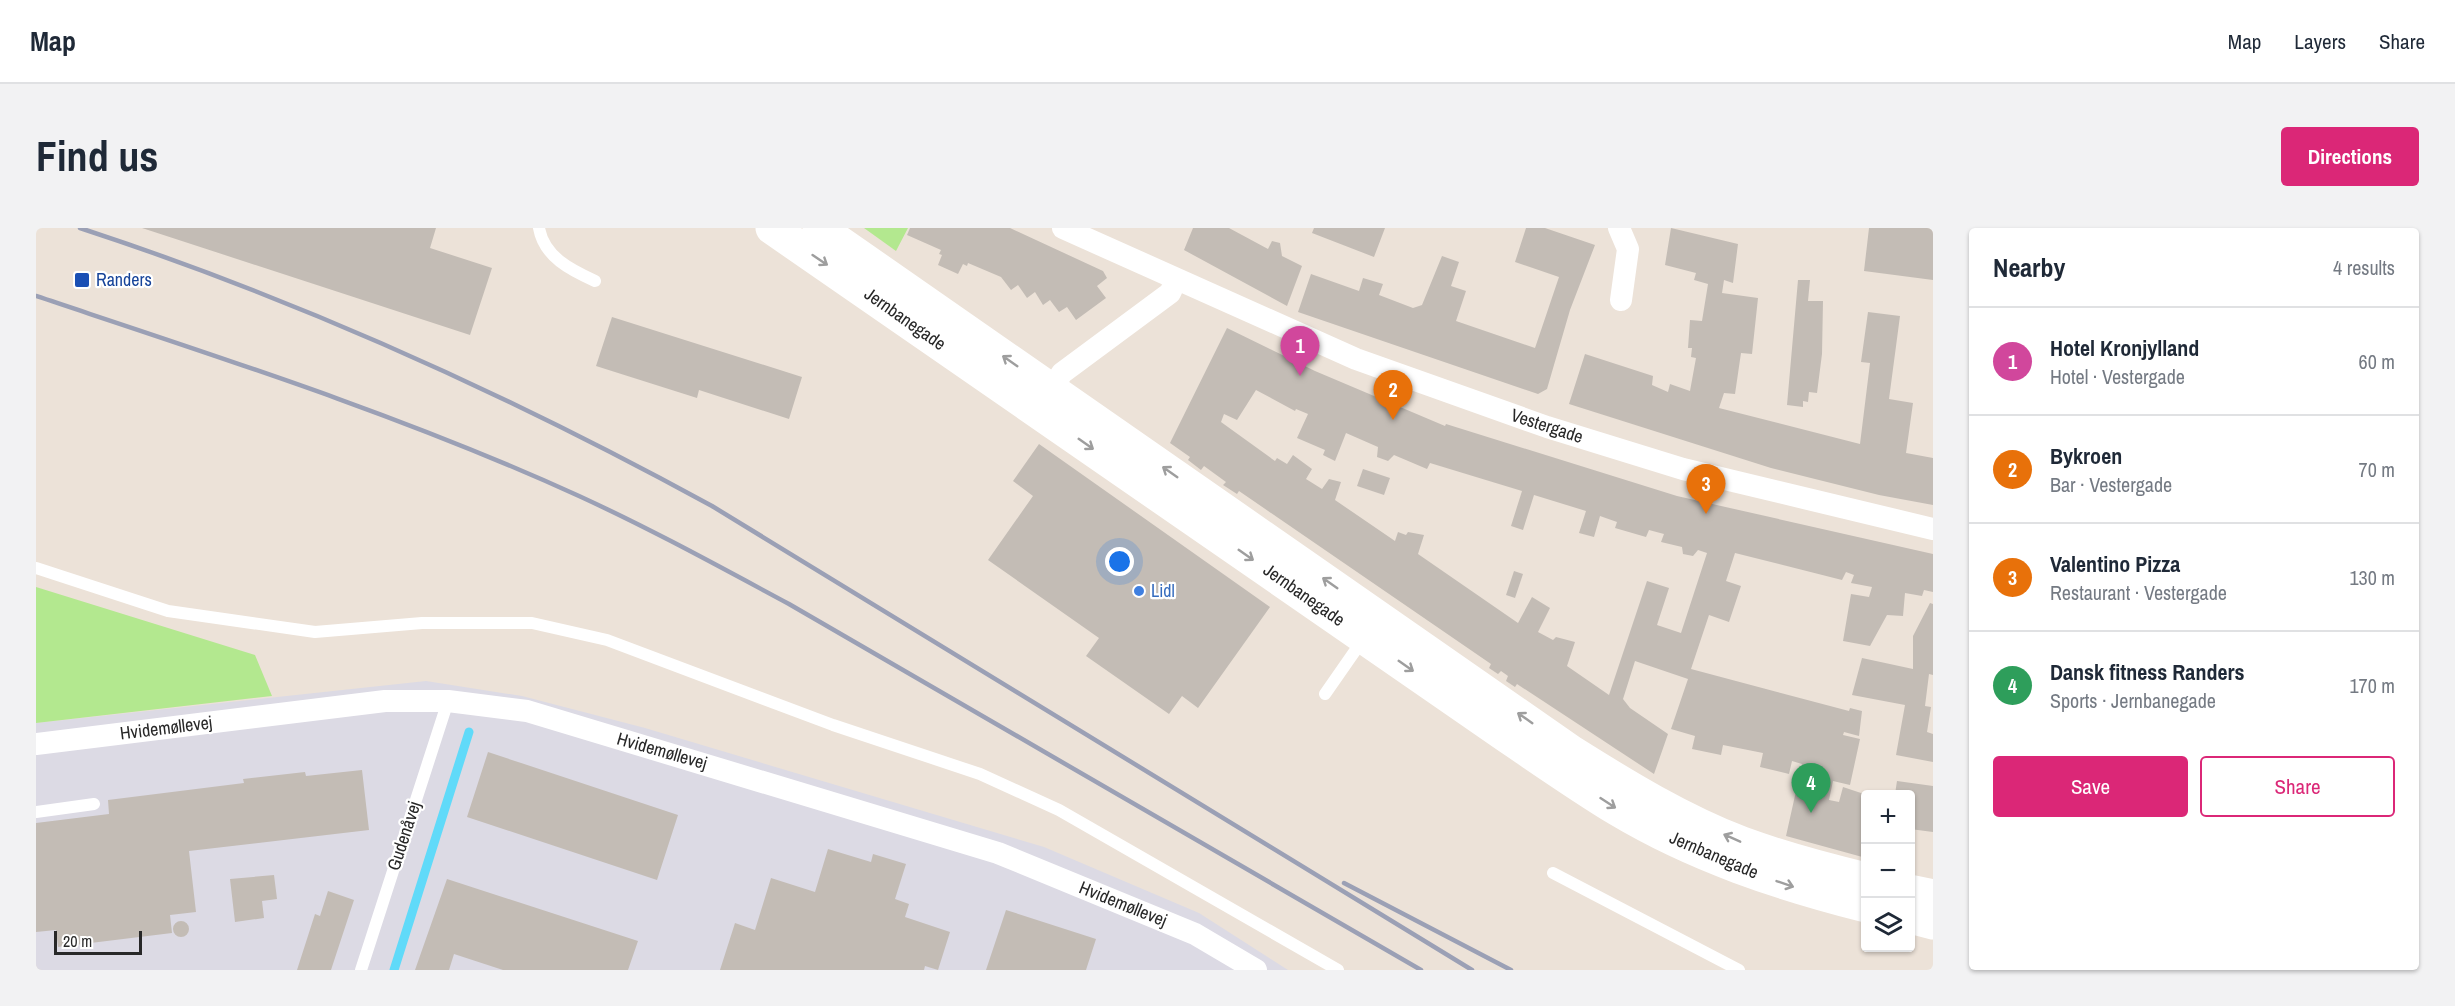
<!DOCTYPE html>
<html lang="en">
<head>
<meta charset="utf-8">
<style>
	body { margin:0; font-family:"Archivo Narrow",sans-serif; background:#f2f2f3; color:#1f2937 }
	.controls { position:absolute; right:18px; bottom:18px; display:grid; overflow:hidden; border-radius:6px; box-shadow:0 2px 4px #0004 }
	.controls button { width:54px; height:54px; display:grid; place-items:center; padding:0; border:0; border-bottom:2px solid #e0e1e3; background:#fff; color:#1f2937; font:30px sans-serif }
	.scale { position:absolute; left:18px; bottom:15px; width:88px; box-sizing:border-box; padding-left:6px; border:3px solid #282828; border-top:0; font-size:16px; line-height:21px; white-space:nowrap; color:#282828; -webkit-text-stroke:4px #fff; paint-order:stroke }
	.you { position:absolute; left:1084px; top:334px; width:21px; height:21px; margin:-15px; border:4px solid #fff; border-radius:50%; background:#1a73e8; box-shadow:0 0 0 9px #1a73e833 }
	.badge { display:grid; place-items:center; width:39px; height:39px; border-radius:50%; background:#db2777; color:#fff; font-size:20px; font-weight:700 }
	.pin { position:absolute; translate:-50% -50px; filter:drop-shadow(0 2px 3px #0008) }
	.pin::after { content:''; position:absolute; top:32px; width:21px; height:18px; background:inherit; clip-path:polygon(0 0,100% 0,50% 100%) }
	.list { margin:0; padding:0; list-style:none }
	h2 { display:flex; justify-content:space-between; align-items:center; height:78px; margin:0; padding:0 24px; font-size:26px }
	h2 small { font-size:20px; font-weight:400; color:#747a83 }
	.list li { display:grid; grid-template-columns:39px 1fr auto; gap:18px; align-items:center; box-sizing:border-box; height:108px; padding:0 24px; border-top:2px solid #e0e1e3 }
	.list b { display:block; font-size:22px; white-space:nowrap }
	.list p { margin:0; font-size:20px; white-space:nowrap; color:#747a83 }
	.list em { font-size:20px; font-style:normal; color:#747a83 }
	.actions { display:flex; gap:12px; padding:18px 24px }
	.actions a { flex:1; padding:14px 0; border:2px solid #db2777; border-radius:6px; text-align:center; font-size:21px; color:#db2777 }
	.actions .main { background:#db2777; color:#fff }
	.icon { flex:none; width:33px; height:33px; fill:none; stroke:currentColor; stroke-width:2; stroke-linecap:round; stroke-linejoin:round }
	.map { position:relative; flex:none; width:1897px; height:742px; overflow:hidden; border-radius:6px }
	header { display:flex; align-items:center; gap:36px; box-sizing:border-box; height:84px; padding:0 30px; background:#fff; border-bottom:2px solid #e0e1e3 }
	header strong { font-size:28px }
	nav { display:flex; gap:33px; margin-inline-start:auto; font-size:21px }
	.intro { display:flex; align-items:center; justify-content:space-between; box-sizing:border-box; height:144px; padding:0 36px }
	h1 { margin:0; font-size:42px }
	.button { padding:15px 27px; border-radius:6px; background:#db2777; color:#fff; font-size:21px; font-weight:700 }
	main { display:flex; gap:36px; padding:0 36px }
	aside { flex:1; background:#fff; border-radius:6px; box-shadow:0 2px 4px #0004 }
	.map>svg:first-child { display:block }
</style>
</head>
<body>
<header>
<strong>Map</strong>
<nav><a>Map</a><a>Layers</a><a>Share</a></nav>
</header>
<div class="intro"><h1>Find us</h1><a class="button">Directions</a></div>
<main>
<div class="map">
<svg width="1897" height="742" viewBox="0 0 1897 742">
	<rect width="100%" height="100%" fill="#ece2d8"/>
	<path fill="#dcdae4" d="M 390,453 L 486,468 L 609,500 L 1008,619 L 1163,685 L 1252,742 L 0,742 L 0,495 Z"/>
	<path fill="#b3e88f" d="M 828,0 L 872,0 L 860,23 Z
		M 0,359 L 219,427 L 236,468 L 0,495 Z"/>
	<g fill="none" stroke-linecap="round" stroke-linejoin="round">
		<path stroke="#60daf9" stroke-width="9" d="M 358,742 L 433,504"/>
	</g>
	<path fill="#c3bcb5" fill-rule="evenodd" d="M 106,0 L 400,0 L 394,20 L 456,40 L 434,107 Z
		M 874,0 L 974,0 L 1067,43 L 1071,50 L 1061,58 L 1070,70 L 1040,92 L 1031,79 L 1023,84 L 1014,72 L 1007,77 L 999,64 L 991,70 L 982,57 L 975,62 L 965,49 L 932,35 L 931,38 L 927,36 L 922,46 L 902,37 L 906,27 L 903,26 L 905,22 L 871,7 Z
		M 1157,0 L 1193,0 L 1232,21 L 1236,13 L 1244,15 L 1246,28 L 1266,38 L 1251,78 L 1148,22 Z
		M 1278,0 L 1349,0 L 1338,29 L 1276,5 Z
		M 1490,0 L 1509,0 L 1559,17 L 1534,82 L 1511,161 L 1502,166 L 1262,84 L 1275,46 L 1323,63 L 1327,50 L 1347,56 L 1343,67 L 1377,80 L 1386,77 L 1406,28 L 1423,34 L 1415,58 L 1430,63 L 1420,93 L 1499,120 L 1523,49 L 1479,34 Z
		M 1635,0 L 1702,16 L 1697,55 L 1688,52 L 1686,65 L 1722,70 L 1716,126 L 1705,125 L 1699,166 L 1688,165 L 1683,180 L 1824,216 L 1834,135 L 1825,134 L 1832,84 L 1864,88 L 1853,171 L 1877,175 L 1870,225 L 1897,230 L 1897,277 L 1843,267 L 1735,240 L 1533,176 L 1549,126 L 1617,148 L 1616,157 L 1632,164 L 1634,156 L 1654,163 L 1660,130 L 1655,129 L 1656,120 L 1652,120 L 1654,92 L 1666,93 L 1672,56 L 1658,52 L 1660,45 L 1629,37 Z
		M 1833,0 L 1897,0 L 1897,52 L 1828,43 Z
		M 1762,52 L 1774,52 L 1772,73 L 1787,73 L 1786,126 L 1781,165 L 1773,164 L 1772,174 L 1767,173 L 1767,179 L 1751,177 Z
		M 576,89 L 766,149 L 753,191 L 663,162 L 661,170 L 560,138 Z
		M 1191,100 L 1279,143 L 1409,198 L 1410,196 L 1641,268 L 1897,326 L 1897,364 L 1888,362 L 1886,368 L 1869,365 L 1867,388 L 1851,387 L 1834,418 L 1807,413 L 1815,366 L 1833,369 L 1836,359 L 1815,355 L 1818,347 L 1810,344 L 1806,352 L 1699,325 L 1690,353 L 1705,358 L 1693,394 L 1673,387 L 1655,441 L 1813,483 L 1814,480 L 1826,483 L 1823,508 L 1808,504 L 1807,507 L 1824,511 L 1814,557 L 1797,553 L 1793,572 L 1803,574 L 1807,559 L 1828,566 L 1825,580 L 1830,582 L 1830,630 L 1750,608 L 1766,536 L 1756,533 L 1753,546 L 1724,539 L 1727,525 L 1687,517 L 1685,527 L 1656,521 L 1659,508 L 1635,501 L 1652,451 L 1599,433 L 1587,471 L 1594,480 L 1632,506 L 1618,546 L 1481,456 L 1479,459 L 1470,453 L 1472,448 L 1465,443 L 1462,446 L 1453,440 L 1455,436 L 1203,263 L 1201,266 L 1187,257 L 1190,254 L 1168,238 L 1165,242 L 1152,232 L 1154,229 L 1134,215 ZM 1220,162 L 1259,183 L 1260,181 L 1272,186 L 1261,210 L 1289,222 L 1287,227 L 1299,233 L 1310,205 L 1342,219 L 1341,229 L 1352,233 L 1358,227 L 1391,241 L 1394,235 L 1486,263 L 1475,298 L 1487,302 L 1498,267 L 1550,283 L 1543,305 L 1558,309 L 1564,288 L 1581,294 L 1579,300 L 1610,309 L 1613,302 L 1628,306 L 1625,314 L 1646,319 L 1647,326 L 1657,328 L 1662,322 L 1671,325 L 1645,405 L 1621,397 L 1633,360 L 1611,353 L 1573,467 L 1531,438 L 1539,414 L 1520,409 L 1517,412 L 1502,404 L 1514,380 L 1496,369 L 1482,395 L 1382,326 L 1388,307 L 1372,304 L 1370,307 L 1362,304 L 1359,313 L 1299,272 L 1305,254 L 1293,251 L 1286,261 L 1270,251 L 1276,241 L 1257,227 L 1251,236 L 1241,230 L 1239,233 L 1185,194 L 1188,186 L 1201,192 Z
		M 1003,216 L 1234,379 L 1162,480 L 1146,468 L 1133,486 L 1050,428 L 1063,410 L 952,332 L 997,268 L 977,253 Z
		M 1327,241 L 1354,250 L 1348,267 L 1321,258 Z
		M 1478,343 L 1487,346 L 1479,370 L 1470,367 Z
		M 1894,375 L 1897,376 L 1897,447 L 1893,446 L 1889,478 L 1895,479 L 1891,504 L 1897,506 L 1897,534 L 1860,527 L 1869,477 L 1816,467 L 1826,430 L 1877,441 L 1877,408 Z
		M 452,524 L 642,587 L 621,652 L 431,589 Z
		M 326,542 L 333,602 L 153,623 L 160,684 L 134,687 L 136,705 L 22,719 L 20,702 L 0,704 L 0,595 L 73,586 L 72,572 L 208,555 L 207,551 L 269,544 L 270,548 Z
		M 1861,553 L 1897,558 L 1897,604 L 1874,601 L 1874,566 L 1859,566 Z
		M 792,621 L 835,634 L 837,626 L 870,636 L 859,671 L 873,676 L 869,689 L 914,704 L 902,742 L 889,738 L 888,742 L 684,742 L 699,695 L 719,702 L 735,650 L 779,664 Z
		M 238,647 L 241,671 L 226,673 L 228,690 L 199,694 L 194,651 Z
		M 411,651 L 602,713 L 592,742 L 467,742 L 418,726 L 413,742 L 379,742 Z
		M 292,663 L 318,672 L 295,742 L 261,742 L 279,686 L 284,688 Z
		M 970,682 L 1060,711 L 1050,742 L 950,742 Z
		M137 701a8 8 0 1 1 16 0a8 8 0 1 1-16 0Z"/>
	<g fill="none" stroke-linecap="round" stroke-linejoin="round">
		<path stroke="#fff" stroke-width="12" d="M 503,0 C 508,29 535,42 559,53
			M 0,340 L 132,383 L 279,404 L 386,395 L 496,395 L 571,412 L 797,497 L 944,546 L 1023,582 L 1302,742
			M 1289,466 L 1328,410
			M 0,584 L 58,576
			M 1517,645 L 1703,742
			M 325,742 L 412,473"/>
		<path stroke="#fff" stroke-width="22" d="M 1027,0 L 1320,131 L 1511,199 L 1647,241 L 1897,301
			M 1583,0 L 1592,21 L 1585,72
			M 1008,172 L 1026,145 L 1134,65 L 1140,52
			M 0,516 L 349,473 L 412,473 L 491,483 L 962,625 L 1159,706 L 1220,742"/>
		<path stroke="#fff" stroke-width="33" d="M 736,0 L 1470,508 C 1507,533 1544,559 1582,582 C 1659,628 1743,656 1830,678
			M 783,0 L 1536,524 C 1590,558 1646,592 1706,615 C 1747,630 1788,641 1830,651
			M 1874,663 L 1897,668
			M 1874,689 L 1897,695"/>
		<path stroke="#9ba0b5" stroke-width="4.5" d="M 44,0 C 264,72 473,167 676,278 L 1436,742
			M 0,68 C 183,129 368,188 543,268 C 615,301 684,339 753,376 L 1385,742
			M 1308,655 L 1475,742"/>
	</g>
	<defs><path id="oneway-shaft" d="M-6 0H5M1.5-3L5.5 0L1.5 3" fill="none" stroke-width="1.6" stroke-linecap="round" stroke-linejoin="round" transform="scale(1.5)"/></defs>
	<g stroke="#9e9e9e">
		<use href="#oneway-shaft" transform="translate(784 32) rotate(34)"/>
		<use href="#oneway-shaft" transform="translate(974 133) rotate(-145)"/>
		<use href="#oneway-shaft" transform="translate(1050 216) rotate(35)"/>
		<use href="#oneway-shaft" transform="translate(1134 244) rotate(-145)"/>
		<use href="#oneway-shaft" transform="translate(1210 327) rotate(35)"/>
		<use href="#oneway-shaft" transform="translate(1294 355) rotate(-145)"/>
		<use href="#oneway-shaft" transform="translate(1370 438) rotate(35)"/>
		<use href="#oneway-shaft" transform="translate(1489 490) rotate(-145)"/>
		<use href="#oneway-shaft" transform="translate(1572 575) rotate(33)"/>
		<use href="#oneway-shaft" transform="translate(1696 610) rotate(-156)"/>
		<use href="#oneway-shaft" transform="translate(1749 656) rotate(19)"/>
	</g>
	<rect fill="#1a4fb4" stroke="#fff" stroke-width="2" x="38" y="44" width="16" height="16" rx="3"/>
	<circle fill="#3f7fe0" stroke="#fff" stroke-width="2" cx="1103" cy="363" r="6"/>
	<g text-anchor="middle" stroke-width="4.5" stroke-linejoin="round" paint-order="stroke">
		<g font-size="18" fill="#164399" stroke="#fff" text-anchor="start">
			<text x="60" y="58">Randers</text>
		</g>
		<g font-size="18" fill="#282828" stroke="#fff">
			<text transform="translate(869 91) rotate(35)" y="6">Jernbanegade</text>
			<text transform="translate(1511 198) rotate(18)" y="6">Vestergade</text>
			<text transform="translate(1268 367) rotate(35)" y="6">Jernbanegade</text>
			<text transform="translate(130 500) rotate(-7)" y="6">Hvidemøllevej</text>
			<text transform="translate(626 523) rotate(16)" y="6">Hvidemøllevej</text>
			<text transform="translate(368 608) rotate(-72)" y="6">Gudenåvej</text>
			<text transform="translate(1678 627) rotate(23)" y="6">Jernbanegade</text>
			<text transform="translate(1087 676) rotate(22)" y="6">Hvidemøllevej</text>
		</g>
		<g font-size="18" fill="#366cbe" stroke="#fff" text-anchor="start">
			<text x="1115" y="369">Lidl</text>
		</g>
	</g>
</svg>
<div class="controls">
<button>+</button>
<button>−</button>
<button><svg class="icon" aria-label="layers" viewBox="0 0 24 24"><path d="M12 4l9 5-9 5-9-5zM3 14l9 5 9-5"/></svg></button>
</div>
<div class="scale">20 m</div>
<div class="you"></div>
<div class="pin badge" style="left:1264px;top:148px;background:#d1479c">1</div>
<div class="pin badge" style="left:1357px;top:192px;background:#e8710a">2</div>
<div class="pin badge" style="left:1670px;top:286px;background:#e8710a">3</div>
<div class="pin badge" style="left:1775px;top:585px;background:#2e9e5b">4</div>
</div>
<aside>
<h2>Nearby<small>4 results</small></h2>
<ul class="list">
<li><span class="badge" style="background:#d1479c">1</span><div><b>Hotel Kronjylland</b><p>Hotel · Vestergade</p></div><em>60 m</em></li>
<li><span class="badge" style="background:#e8710a">2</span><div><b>Bykroen</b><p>Bar · Vestergade</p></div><em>70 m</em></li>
<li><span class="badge" style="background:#e8710a">3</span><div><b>Valentino Pizza</b><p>Restaurant · Vestergade</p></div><em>130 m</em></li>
<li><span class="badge" style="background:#2e9e5b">4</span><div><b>Dansk fitness Randers</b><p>Sports · Jernbanegade</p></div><em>170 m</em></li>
</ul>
<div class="actions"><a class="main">Save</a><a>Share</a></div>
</aside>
</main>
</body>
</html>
